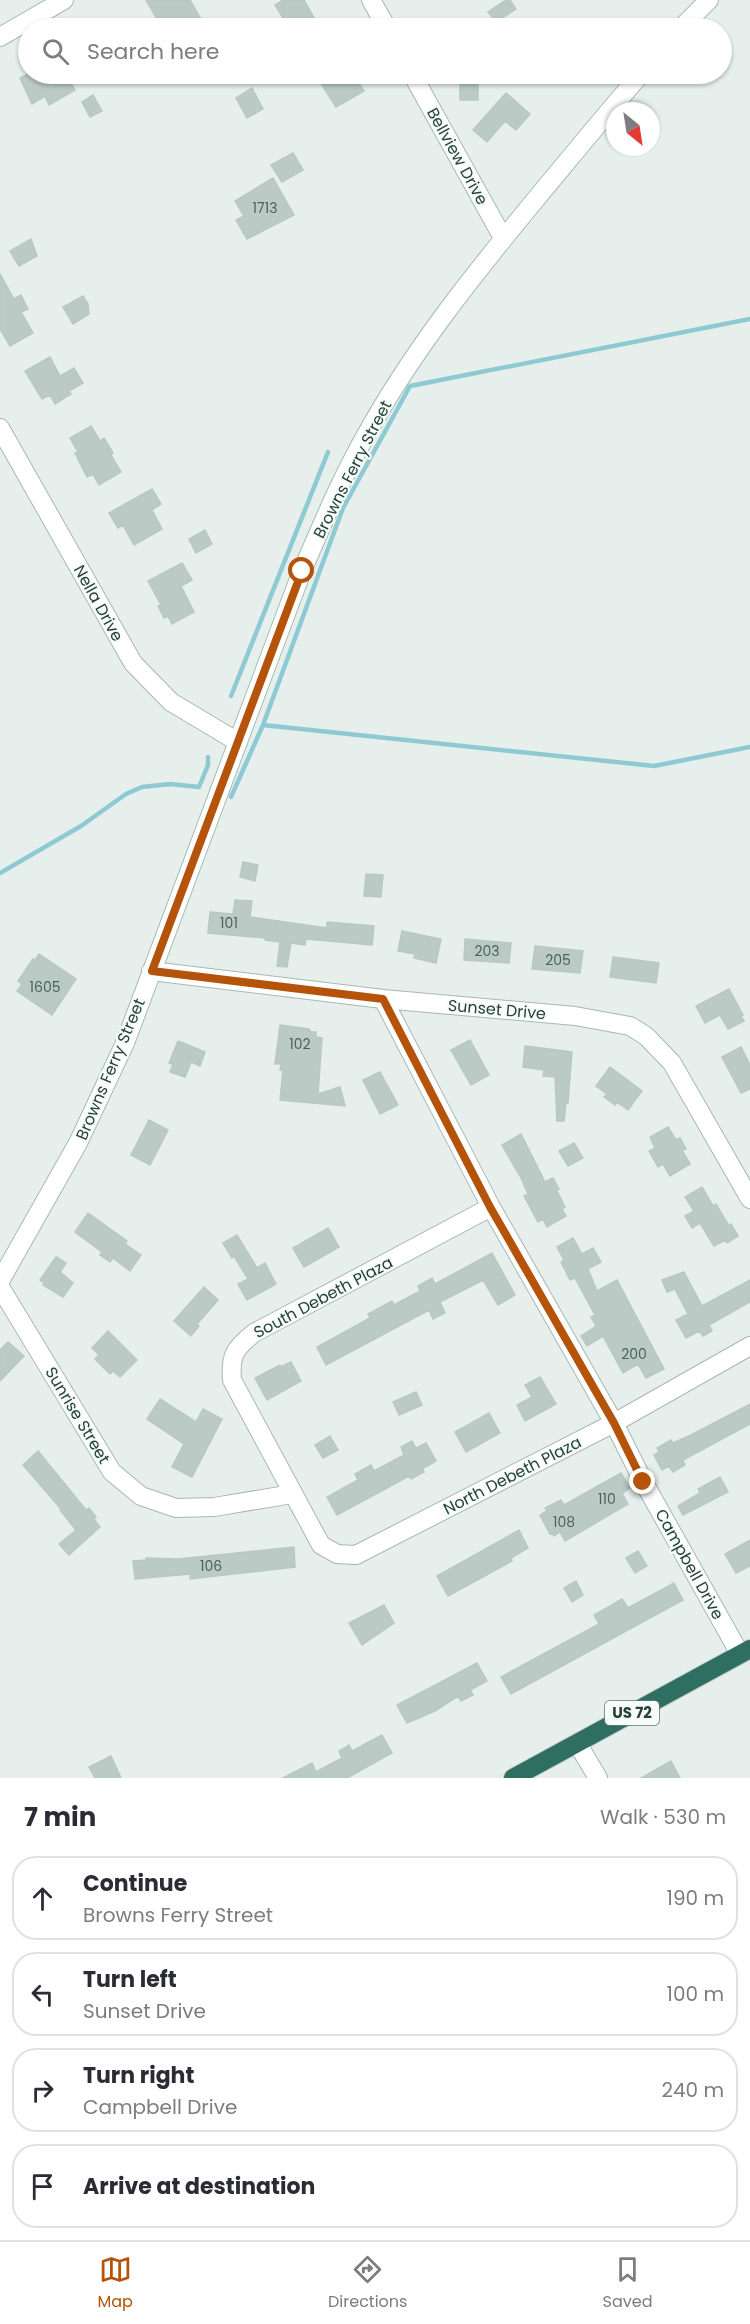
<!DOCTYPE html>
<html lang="en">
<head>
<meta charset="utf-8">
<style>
	body { margin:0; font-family:Poppins,sans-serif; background:#f7f7f7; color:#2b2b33 }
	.compass { position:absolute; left:606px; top:102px; width:54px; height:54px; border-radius:50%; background:#fff; box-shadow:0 2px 4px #0004; rotate:150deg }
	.stop { position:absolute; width:18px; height:18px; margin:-14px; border:4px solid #b45309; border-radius:50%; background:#fff }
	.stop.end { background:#b45309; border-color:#fff; box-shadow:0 2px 6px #0008 }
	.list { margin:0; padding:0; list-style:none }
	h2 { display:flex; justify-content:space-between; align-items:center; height:78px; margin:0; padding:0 24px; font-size:26px }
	h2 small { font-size:20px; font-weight:400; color:#7c7c81 }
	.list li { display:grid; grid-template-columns:39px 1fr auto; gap:18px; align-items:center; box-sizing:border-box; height:84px; margin:0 12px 12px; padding:0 12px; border:2px solid #e1e1e2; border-radius:24px }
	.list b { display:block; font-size:22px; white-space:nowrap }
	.list p { margin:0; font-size:20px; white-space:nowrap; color:#7c7c81 }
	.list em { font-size:20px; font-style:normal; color:#7c7c81 }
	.icon { flex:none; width:33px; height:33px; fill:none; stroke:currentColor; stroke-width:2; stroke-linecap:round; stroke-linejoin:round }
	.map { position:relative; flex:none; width:750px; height:1778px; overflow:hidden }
	.search { position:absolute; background:#fff; box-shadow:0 2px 4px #0004; left:18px; right:18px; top:18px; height:66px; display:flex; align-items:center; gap:15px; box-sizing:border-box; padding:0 21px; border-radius:33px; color:#7c7c81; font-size:22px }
	.sheet { height:462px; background:#fff }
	nav { display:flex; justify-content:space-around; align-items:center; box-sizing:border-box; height:84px; border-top:2px solid #e1e1e2; background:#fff; font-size:16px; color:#7c7c81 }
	nav a { display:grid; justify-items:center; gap:3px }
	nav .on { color:#b45309 }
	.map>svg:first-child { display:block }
</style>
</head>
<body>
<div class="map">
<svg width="750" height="1778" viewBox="0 0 750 1778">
	<rect width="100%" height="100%" fill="#e6efeb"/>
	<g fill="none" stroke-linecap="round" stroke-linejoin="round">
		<path stroke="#8ec9d4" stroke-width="4.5" d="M 231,696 L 328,452
			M 263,725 L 343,508 L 410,386 L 750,319
			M 231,797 L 263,725 L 654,766 L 750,747
			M 0,873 L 81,826 L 126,794 L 142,787 L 170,784 L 199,787 L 208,765 L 208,757"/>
	</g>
	<path fill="#bbcac4" stroke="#b8c9c2" stroke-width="1.5" d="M 146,0 L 190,0 L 206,28 L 162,28 Z
		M 283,0 L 304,0 L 317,23 L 308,28 L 289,28 L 275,5 Z
		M 506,0 L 510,0 L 516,9 L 496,22 L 488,12 Z
		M 28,74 L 65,74 L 75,90 L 49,105 L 45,96 L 32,104 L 20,78 Z
		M 315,74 L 347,74 L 350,78 L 354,75 L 364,91 L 336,107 Z
		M 460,79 L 478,79 L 478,100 L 460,100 Z
		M 252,88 L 263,109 L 247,118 L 236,98 Z
		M 506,93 L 530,114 L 516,130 L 505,121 L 487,142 L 473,130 Z
		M 93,95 L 102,111 L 90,117 L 82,102 Z
		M 293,153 L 303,170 L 282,182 L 271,165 Z
		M 273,178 L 294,215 L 247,239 L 236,220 L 244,216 L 235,201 Z
		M 31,239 L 37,256 L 19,266 L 10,251 Z
		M 0,274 L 14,299 L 21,295 L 28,309 L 21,312 L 33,333 L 10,346 L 0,329 Z
		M 83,296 L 88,304 L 89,314 L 73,324 L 63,307 Z
		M 50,357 L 60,376 L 74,368 L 83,383 L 69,391 L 71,394 L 55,404 L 50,395 L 42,399 L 25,371 Z
		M 91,426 L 100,441 L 104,438 L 113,453 L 111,455 L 121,472 L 99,485 L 93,474 L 87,477 L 75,453 L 78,452 L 70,438 Z
		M 152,489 L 161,504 L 152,510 L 162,529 L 134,545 L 123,525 L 118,528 L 109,513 Z
		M 205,530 L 212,544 L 196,553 L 189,539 Z
		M 182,563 L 192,580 L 181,586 L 194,612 L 172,624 L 168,616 L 164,618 L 158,606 L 161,605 L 148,581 Z
		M 243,862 L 258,865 L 255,881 L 240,877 Z
		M 366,874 L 383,875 L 381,897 L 364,896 Z
		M 235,900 L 252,901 L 250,917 L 327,928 L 327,922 L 374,926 L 372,945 L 306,939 L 305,945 L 291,943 L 287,967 L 277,966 L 280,942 L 265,940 L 266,938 L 208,933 L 210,912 L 233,914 Z
		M 402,931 L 441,939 L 436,963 L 414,958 L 415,954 L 398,951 Z
		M 465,939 L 511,943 L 509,963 L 464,960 Z
		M 535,946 L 583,951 L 580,973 L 532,969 Z
		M 39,954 L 76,979 L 52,1015 L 17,991 L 22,984 L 18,981 L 33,959 L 35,960 Z
		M 613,957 L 659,963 L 656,983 L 610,977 Z
		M 729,989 L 743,1015 L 741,1016 L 744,1021 L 728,1029 L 720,1015 L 705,1023 L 696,1006 Z
		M 280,1025 L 309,1029 L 311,1032 L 316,1032 L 316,1037 L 322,1038 L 318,1094 L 340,1087 L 345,1106 L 280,1100 L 283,1070 L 280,1070 L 281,1064 L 275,1064 Z
		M 470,1040 L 489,1075 L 471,1085 L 451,1050 Z
		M 178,1041 L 205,1052 L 200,1066 L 191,1062 L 185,1077 L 170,1072 L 173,1064 L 169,1063 Z
		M 525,1046 L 572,1052 L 568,1103 L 566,1103 L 564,1121 L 557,1121 L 555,1077 L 543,1076 L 544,1070 L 523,1067 Z
		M 741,1047 L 750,1065 L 750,1089 L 741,1093 L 722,1057 Z
		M 610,1067 L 642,1091 L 628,1110 L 617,1102 L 615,1105 L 604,1097 L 607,1094 L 596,1086 Z
		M 380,1072 L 398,1105 L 380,1114 L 363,1080 Z
		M 149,1120 L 168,1130 L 150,1165 L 131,1155 Z
		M 668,1127 L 676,1140 L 680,1138 L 686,1149 L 682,1150 L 690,1164 L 670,1176 L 663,1164 L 658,1167 L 649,1151 L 655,1148 L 650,1137 Z
		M 521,1134 L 545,1182 L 553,1178 L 559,1189 L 557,1191 L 565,1207 L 562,1209 L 566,1216 L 547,1227 L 543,1219 L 538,1222 L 524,1196 L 528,1194 L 521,1178 L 502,1145 Z
		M 574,1143 L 583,1158 L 568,1166 L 559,1151 Z
		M 702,1187 L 713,1206 L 716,1204 L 729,1226 L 731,1224 L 738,1236 L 727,1243 L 725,1240 L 714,1246 L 700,1223 L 692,1228 L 685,1216 L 694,1211 L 685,1197 Z
		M 88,1213 L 127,1241 L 125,1244 L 141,1255 L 130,1271 L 113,1258 L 110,1262 L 100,1255 L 102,1252 L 75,1232 Z
		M 328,1228 L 339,1247 L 304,1267 L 293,1248 Z
		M 237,1235 L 257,1268 L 265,1263 L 276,1284 L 247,1300 L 238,1284 L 248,1279 L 234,1256 L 232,1258 L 223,1243 Z
		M 573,1238 L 582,1254 L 593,1248 L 601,1262 L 588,1269 L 597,1291 L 617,1280 L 664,1369 L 646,1378 L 638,1364 L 623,1373 L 603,1336 L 587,1346 L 581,1336 L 596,1326 L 591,1317 L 595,1315 L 575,1278 L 570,1280 L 561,1262 L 564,1260 L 557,1247 Z
		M 492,1253 L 515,1295 L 498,1305 L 483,1280 L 440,1302 L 445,1313 L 433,1319 L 429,1310 L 326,1365 L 317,1347 L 370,1318 L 368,1314 L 392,1301 L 394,1305 L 420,1291 L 418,1286 L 432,1278 L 435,1284 Z
		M 56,1257 L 66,1263 L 60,1272 L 73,1283 L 63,1297 L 43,1285 L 44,1283 L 40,1280 Z
		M 684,1272 L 702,1306 L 750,1280 L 750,1302 L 709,1325 L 712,1331 L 703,1336 L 699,1331 L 686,1338 L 676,1320 L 688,1314 L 675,1289 L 667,1292 L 662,1280 Z
		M 204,1287 L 218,1300 L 197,1324 L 199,1326 L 191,1336 L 174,1321 Z
		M 108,1331 L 137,1360 L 120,1377 L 113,1371 L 110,1374 L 95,1359 L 99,1355 L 92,1348 Z
		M 8,1342 L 24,1356 L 0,1381 L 0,1350 Z
		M 291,1362 L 301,1381 L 267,1400 L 255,1378 L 280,1365 L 281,1367 Z
		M 540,1377 L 556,1404 L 525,1421 L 517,1405 L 532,1397 L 525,1385 Z
		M 416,1392 L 422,1405 L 399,1415 L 393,1402 Z
		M 160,1399 L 196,1422 L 203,1409 L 222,1419 L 192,1477 L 172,1467 L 184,1444 L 147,1419 Z
		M 750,1404 L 750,1424 L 683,1460 L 685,1465 L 673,1472 L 669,1466 L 662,1470 L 654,1455 L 659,1452 L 657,1448 L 671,1440 L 673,1443 L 691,1435 Z
		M 489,1413 L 500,1433 L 466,1452 L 455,1432 Z
		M 330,1436 L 338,1450 L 323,1458 L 315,1445 Z
		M 412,1441 L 416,1448 L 426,1443 L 436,1461 L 422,1469 L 424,1472 L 411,1479 L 409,1476 L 337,1515 L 327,1497 L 358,1480 L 355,1474 L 371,1465 L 374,1471 L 404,1455 L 401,1447 Z
		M 38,1451 L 86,1510 L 89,1508 L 96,1517 L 94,1519 L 100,1527 L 69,1555 L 59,1544 L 76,1530 L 60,1510 L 61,1509 L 23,1465 Z
		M 621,1473 L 630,1488 L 622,1493 L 628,1504 L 565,1541 L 560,1532 L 554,1536 L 552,1533 L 550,1534 L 540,1515 L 547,1511 L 545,1508 L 561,1500 L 564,1505 Z
		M 720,1477 L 728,1492 L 683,1515 L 678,1506 L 700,1493 L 698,1489 Z
		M 519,1530 L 528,1548 L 511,1558 L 512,1561 L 448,1596 L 437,1576 Z
		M 750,1540 L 750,1566 L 736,1573 L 725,1554 Z
		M 294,1547 L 295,1567 L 190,1579 L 190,1574 L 135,1579 L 133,1561 L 146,1560 L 146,1558 L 178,1559 Z
		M 638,1551 L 647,1566 L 635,1573 L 626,1558 Z
		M 576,1581 L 583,1595 L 572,1602 L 564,1588 Z
		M 674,1583 L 683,1600 L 511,1694 L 501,1677 L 599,1624 L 594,1615 L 622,1599 L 628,1608 Z
		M 384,1605 L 394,1623 L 362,1645 L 349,1623 Z
		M 477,1663 L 487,1681 L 470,1690 L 473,1695 L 461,1701 L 458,1696 L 435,1711 L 407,1723 L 397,1705 Z
		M 382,1735 L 392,1753 L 347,1778 L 283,1778 L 312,1763 L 316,1772 L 342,1758 L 339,1751 L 349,1745 L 352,1751 Z
		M 111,1756 L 121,1778 L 95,1778 L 89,1767 Z
		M 671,1761 L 680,1778 L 641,1778 Z"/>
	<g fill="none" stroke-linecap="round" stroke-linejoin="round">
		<g stroke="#a8b8b2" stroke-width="20">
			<path id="street" d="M 371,0 L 387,28
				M 0,37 L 64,0
				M 412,74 L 503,238
				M 0,428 L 133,663 L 171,702 L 238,742
				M 151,971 L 383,999 L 575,1016 L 630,1026 L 646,1036 L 672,1063 L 750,1199
				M 383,999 L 491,1207 L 614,1423 L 643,1481 L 740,1654
				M 491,1207 L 254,1333 C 235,1348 230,1355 232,1380 L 321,1545 L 337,1554 L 356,1555 L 614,1423 L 750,1346
				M 0,1287 L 112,1472 L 141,1496 L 176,1508 L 214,1507 L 292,1494
				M 577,1743 L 598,1778"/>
		</g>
		<g stroke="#a4bbb3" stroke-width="20">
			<path id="secondary" d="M 681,28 L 709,0
				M 0,1281 L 78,1143 L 125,1043 L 302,571 C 322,525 341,479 366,435 C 413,350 474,274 536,199 C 571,157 605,115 641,74"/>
		</g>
		<g stroke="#c2cac8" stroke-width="20">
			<path id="highway" d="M 513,1778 L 750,1649"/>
		</g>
		<use href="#street" stroke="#fff" stroke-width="18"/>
		<use href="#secondary" stroke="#fff" stroke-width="18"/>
		<use href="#highway" stroke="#2f6f62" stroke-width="18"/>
	</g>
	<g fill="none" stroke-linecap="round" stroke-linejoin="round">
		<path stroke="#b45309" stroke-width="8" d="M 302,571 L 152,971 L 383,999 L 490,1207 L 614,1423 L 643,1482"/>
	</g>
	<g text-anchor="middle" stroke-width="4.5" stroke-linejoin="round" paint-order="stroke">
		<g font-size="14" fill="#4a645c">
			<text x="265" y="213">1713</text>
			<text x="229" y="928">101</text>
			<text x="487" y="956">203</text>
			<text x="558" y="965">205</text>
			<text x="45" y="992">1605</text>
			<text x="300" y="1049">102</text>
			<text x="634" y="1359">200</text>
			<text x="607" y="1504">110</text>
			<text x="564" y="1527">108</text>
			<text x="211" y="1571">106</text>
		</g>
		<rect fill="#f7fbf9" stroke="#637a73" stroke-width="1.5" x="605" y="1701" width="54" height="24" rx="4.5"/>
		<g font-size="15" font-weight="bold" fill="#24423a">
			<text x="632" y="1718">US 72</text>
		</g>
		<g font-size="16" fill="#24423a" stroke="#f7fbf9">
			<text transform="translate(458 156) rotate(61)" y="6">Bellview Drive</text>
			<text transform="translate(352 469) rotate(-63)" y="6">Browns Ferry Street</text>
			<text transform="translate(99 603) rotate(61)" y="6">Nella Drive</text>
			<text transform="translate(497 1009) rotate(5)" y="6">Sunset Drive</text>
			<text transform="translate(110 1069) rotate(-67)" y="6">Browns Ferry Street</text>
			<text transform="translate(323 1297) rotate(-28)" y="6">South Debeth Plaza</text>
			<text transform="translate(78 1415) rotate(59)" y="6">Sunrise Street</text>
			<text transform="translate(512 1475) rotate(-27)" y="6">North Debeth Plaza</text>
			<text transform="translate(690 1564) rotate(61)" y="6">Campbell Drive</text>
		</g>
	</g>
</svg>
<svg class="compass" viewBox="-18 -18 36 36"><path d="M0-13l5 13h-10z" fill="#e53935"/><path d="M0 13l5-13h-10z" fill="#7c7c81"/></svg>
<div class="stop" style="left:302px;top:571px"></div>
<div class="stop end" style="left:643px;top:1482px"></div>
<div class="search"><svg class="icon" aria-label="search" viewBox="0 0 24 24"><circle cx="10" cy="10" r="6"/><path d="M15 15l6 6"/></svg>Search here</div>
</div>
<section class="sheet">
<h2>7 min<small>Walk · 530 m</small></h2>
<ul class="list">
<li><svg class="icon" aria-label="ahead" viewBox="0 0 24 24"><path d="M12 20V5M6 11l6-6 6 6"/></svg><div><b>Continue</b><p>Browns Ferry Street</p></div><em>190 m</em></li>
<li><svg class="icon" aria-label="left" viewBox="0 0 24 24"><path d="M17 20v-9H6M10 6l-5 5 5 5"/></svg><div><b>Turn left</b><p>Sunset Drive</p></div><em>100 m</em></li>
<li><svg class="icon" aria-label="right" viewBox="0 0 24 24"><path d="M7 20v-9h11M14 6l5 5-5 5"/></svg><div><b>Turn right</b><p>Campbell Drive</p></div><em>240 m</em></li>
<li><svg class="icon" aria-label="arrive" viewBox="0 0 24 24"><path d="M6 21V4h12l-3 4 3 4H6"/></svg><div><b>Arrive at destination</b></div></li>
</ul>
</section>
<nav>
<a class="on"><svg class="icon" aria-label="map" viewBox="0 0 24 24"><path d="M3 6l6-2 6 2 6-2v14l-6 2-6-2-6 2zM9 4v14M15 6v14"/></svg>Map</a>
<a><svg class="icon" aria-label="directions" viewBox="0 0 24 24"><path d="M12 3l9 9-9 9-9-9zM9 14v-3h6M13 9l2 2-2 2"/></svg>Directions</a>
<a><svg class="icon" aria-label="saved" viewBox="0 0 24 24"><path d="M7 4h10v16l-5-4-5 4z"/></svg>Saved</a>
</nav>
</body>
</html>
